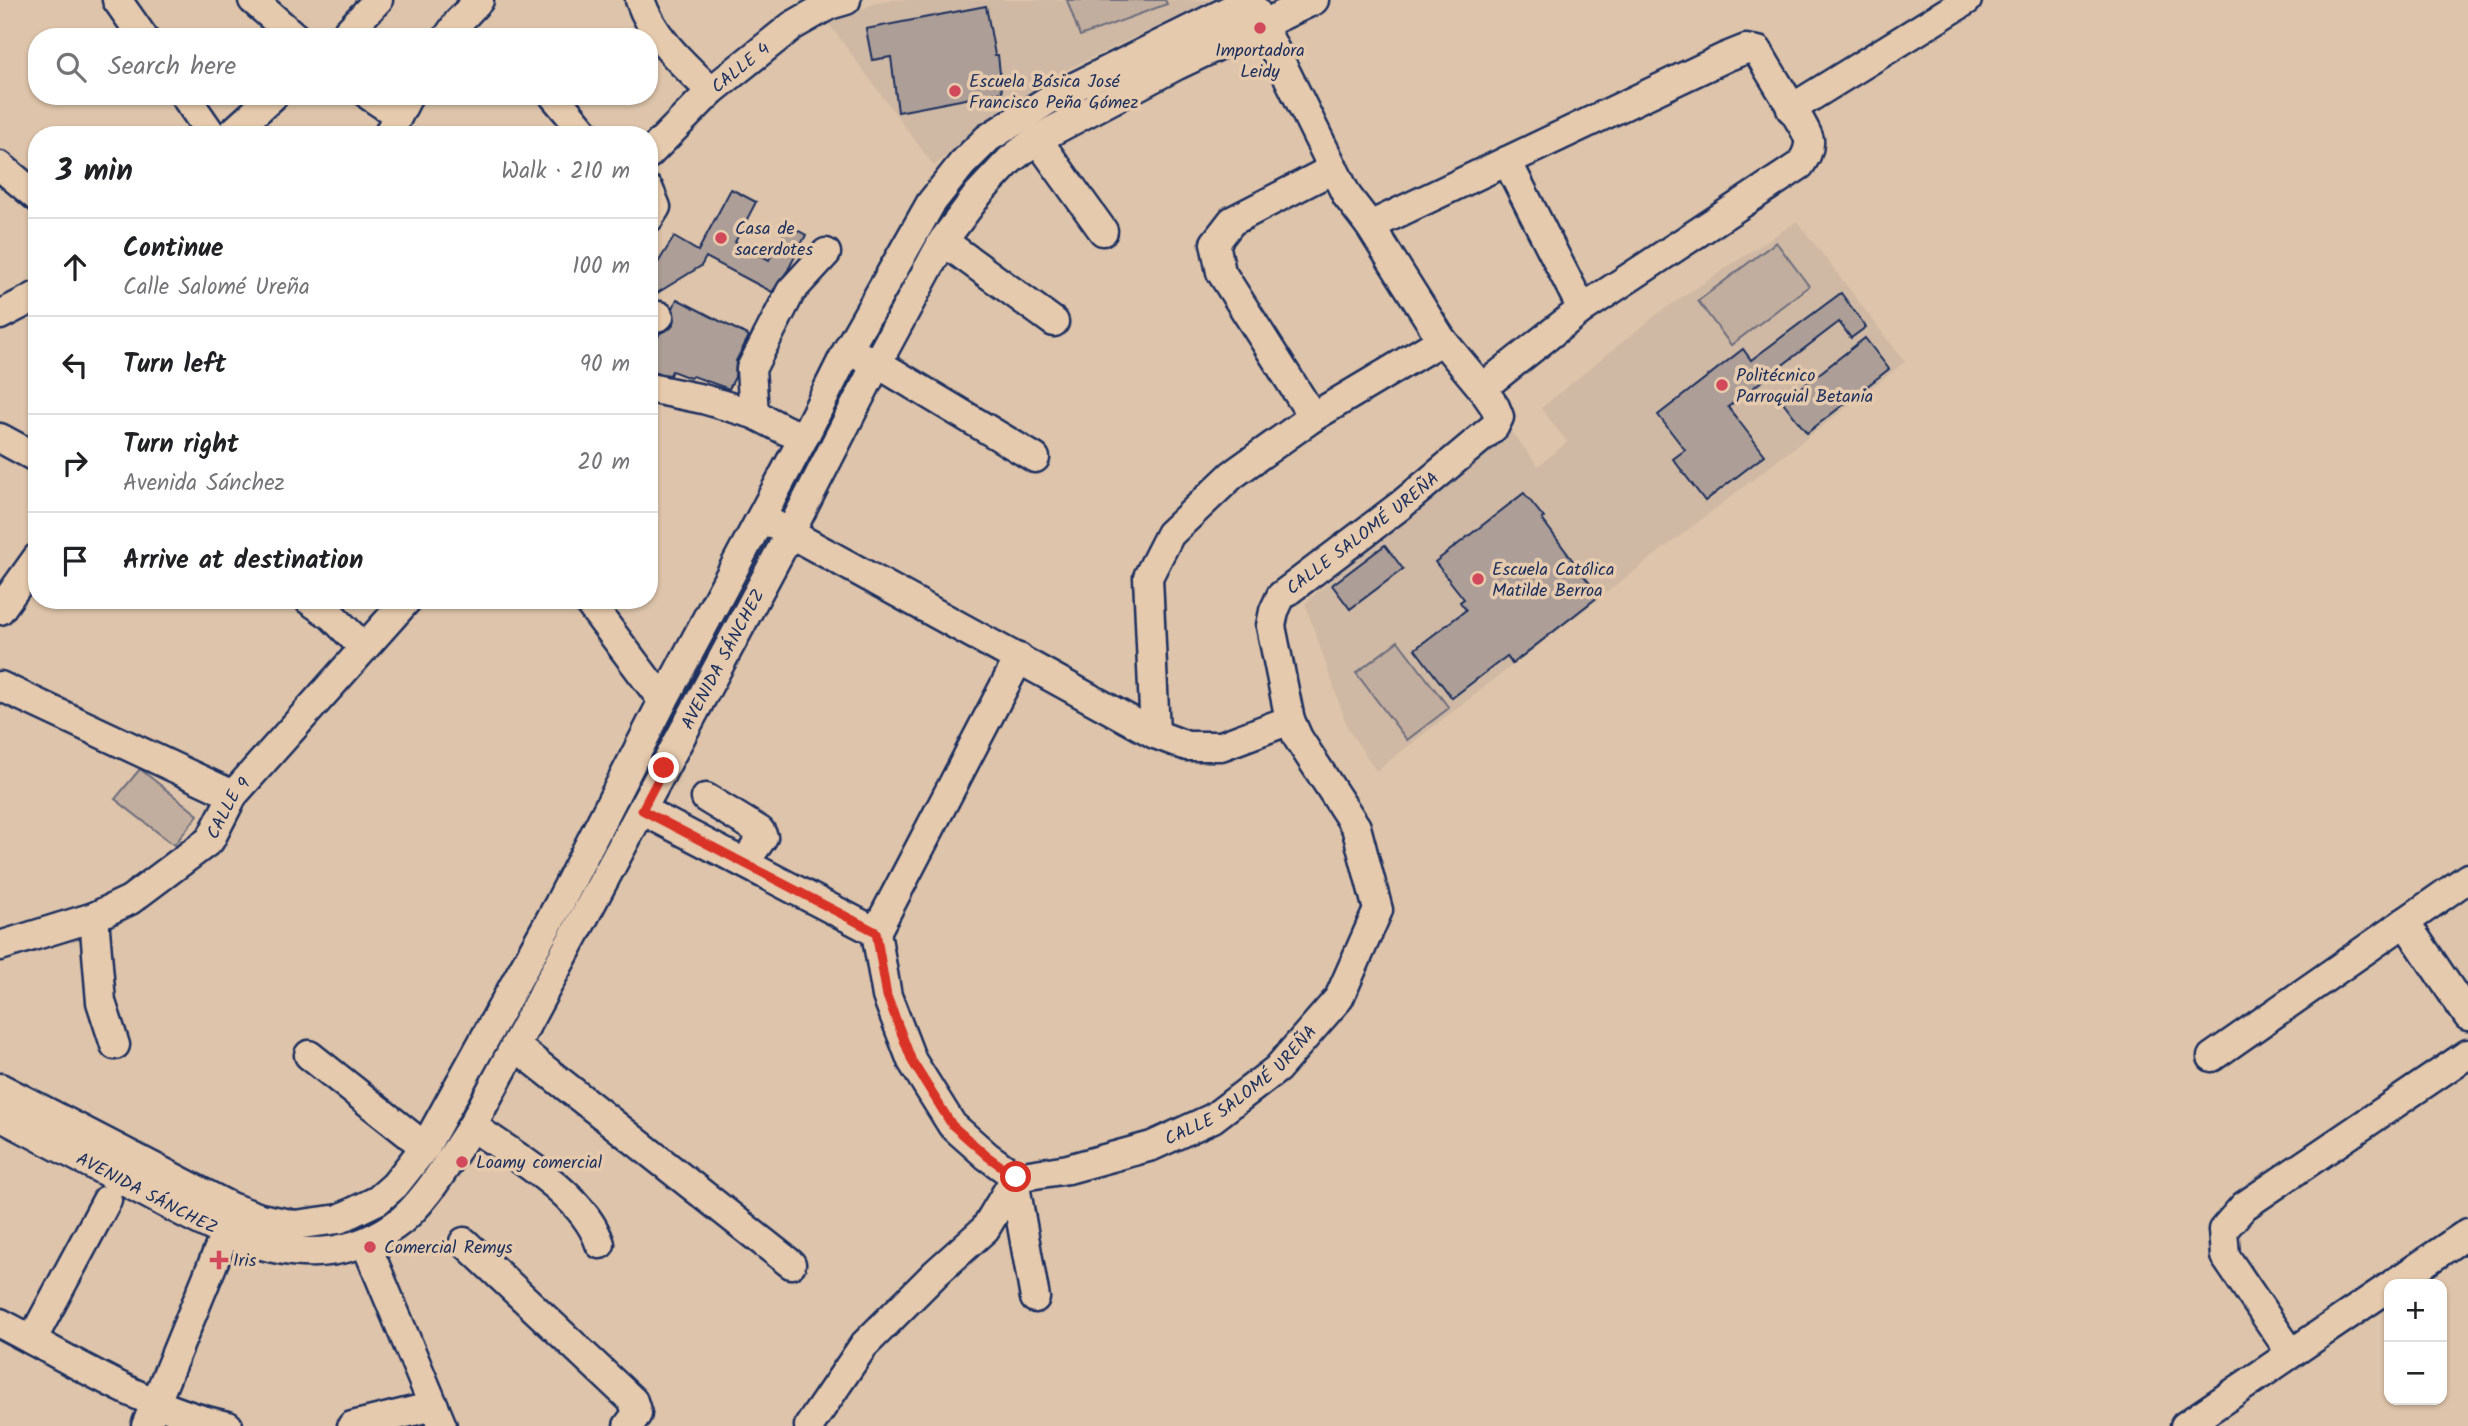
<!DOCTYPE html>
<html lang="en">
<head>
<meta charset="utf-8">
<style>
	body { margin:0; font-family:Kalam,sans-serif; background:#f6f6f6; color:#202124 }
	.controls { position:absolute; right:21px; bottom:21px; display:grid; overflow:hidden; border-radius:14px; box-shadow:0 2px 5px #0004 }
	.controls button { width:63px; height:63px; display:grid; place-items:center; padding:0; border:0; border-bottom:2px solid #e0e0e0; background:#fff; color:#202124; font:35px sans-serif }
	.stop { position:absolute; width:21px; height:21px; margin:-16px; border:5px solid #d93025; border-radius:50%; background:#fff }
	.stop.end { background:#d93025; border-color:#fff; box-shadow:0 2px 7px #0008 }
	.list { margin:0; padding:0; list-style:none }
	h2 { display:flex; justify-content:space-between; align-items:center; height:91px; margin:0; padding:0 28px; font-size:30px }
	h2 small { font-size:23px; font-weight:400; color:#757577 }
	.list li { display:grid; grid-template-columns:46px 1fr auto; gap:21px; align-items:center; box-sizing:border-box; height:98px; padding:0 28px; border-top:2px solid #e0e0e0 }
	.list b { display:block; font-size:26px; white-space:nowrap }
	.list p { margin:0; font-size:23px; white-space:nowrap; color:#757577 }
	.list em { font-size:23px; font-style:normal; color:#757577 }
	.icon { flex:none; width:38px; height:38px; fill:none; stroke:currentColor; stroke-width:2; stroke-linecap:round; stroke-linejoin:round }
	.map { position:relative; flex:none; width:2468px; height:1426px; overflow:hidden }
	.search { position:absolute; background:#fff; box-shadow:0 2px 5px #0004; left:28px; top:28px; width:630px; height:77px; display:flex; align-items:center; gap:18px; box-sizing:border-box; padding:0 24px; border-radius:28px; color:#757577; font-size:26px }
	.panel { position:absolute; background:#fff; box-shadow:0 2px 5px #0004; left:28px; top:126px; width:630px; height:483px; border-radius:28px }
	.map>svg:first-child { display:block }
</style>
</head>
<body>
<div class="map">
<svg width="2468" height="1426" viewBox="0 0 2468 1426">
	<rect width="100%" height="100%" fill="#dec4aa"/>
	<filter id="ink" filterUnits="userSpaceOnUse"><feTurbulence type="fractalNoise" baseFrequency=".0143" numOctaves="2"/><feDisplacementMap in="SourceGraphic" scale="14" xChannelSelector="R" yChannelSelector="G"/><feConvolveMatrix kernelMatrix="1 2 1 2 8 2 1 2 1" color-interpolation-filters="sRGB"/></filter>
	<g filter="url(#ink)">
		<path fill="#cfb9a4" d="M 892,0 L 1214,0 L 1061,72 L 1001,110 L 934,166 L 829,24 L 873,4 Z
			M 1797,221 L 1905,362 L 1376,771 L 1348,729 L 1305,603 L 1416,506 L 1511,431 L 1538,466 L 1567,442 L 1541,408 L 1657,314 Z"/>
		<path fill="#c2ae9e" stroke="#6e6e7e" stroke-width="2" d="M 1067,0 L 1165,0 L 1167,4 L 1080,36 Z
			M 1776,242 L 1809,286 L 1731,345 L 1698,301 Z
			M 1398,641 L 1449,708 L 1407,740 L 1356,673 Z
			M 140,769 L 198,815 L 174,845 L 115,799 Z"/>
		<path fill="#ad9f97" stroke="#1b2f5e" stroke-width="2" d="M 986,6 L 995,55 L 998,55 L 1002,92 L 898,112 L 891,57 L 872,60 L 866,29 Z
			M 731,189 L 756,202 L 735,242 L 769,260 L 788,225 L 806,235 L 788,270 L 772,292 L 706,257 L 701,266 L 649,298 L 649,277 L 674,237 L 698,251 Z
			M 1841,293 L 1866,327 L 1851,338 L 1839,322 L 1728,407 L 1765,455 L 1705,501 L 1673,459 L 1685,450 L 1658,415 L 1743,349 L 1751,360 Z
			M 677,299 L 749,336 L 736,361 L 735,377 L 729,389 L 693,376 L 690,378 L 672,371 L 670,375 L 649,372 L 649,354 L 660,333 L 671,328 L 675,320 L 673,308 Z
			M 1865,338 L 1889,369 L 1807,433 L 1783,402 Z
			M 1524,493 L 1544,518 L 1542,519 L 1599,596 L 1512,664 L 1507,656 L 1452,698 L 1415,649 L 1466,610 L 1460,602 L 1464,599 L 1435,562 Z
			M 1385,545 L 1403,569 L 1350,609 L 1332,585 Z"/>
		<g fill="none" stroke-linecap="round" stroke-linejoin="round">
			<g stroke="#1b2f5e" stroke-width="33">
				<g id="minor">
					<path d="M 117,0 L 143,37"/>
					<path d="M 253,0 L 295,37"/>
					<path d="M 640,0 C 653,38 683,64 711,91"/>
					<path d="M 343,37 L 378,0"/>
					<path d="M 448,37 L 459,21 L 479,0"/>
					<path d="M 185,96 L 212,135"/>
					<path d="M 370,96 L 397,114"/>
					<path d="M 554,96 L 587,135"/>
					<path d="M 1791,109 L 1967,0"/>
					<path d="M 230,135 L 273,96"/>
					<path d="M 388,135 L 408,96"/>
					<path d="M 1037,139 L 1103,231"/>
					<path id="s1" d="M 649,154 L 711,91 L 792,26 L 829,5 L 846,0"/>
					<path d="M 0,166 L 37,197"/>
					<path d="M 649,190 L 656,207 L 649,218"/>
					<path d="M 1370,226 L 1726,57 L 1746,49 L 1758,51 C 1766,68 1808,130 1809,140 C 1810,150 1805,158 1800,165 L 1582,309"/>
					<path d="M 943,241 L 1054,322"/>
					<path d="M 0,315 L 37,296"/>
					<path d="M 649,319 L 659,316"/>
					<path d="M 862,357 L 877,363 L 1035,458"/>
					<path d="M 649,388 L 703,399 L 754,414"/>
					<path d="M 1482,388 L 1582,309 L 1507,161"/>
					<path d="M 1313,417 L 1221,272 L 1215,243 L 1232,221 L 1333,169"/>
					<path d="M 804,437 L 785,430 L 754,414 L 751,369 L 791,291 L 826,253"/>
					<path d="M 0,438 L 37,458"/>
					<path d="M 773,524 L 1155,734 L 1187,746 L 1221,746 L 1290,720"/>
					<path d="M 309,600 L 332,616 L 364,648"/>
					<path d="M 587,600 L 663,701"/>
					<path d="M 0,610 L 37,558"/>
					<path d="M 0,686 L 233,795"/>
					<path d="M 1155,734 L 1148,577 L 1170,534 L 1232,475 L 1313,417 L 1442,340"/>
					<path d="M 706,798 L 760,831 L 763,837 L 744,863"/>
					<path d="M 642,810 L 876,932"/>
					<path d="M 94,917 L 101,1002 L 115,1045"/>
					<path d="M 2405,922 L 2468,1016"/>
					<path id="s2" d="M 876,932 L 887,996 L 912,1061 L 952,1125 L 987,1156 L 1016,1177 L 1068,1169 L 1152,1146 L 1213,1118 L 1277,1069 L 1339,998 L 1378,910 L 1356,827 L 1298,738 L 1290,720 L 1271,626 L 1274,611 L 1281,596 L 1401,505 L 1494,427 L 1499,417 L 1495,407 L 1482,388 L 1442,340 L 1370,226 L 1347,196 L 1255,10"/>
					<path d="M 876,932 L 1019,658"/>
					<path id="s3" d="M 0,946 L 94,917 L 130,900 L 210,840 L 233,795 L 407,600"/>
					<path d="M 515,1046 L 791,1264"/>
					<path d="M 309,1055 L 425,1147"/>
					<path d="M 2212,1057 L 2468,878"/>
					<path d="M 0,1088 L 230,1207 L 260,1218 L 295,1225 L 339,1219 L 378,1200 L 395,1185 L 425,1147 L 559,904 L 663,701 L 804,437 L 847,351 L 931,203 L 962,164 L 988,138 L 1050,99 L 1250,0"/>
					<path id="s4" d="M 0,1116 C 46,1140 91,1164 137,1188 C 217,1230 307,1286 394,1226 C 424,1206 451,1157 472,1126 L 790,533 L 877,363 L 943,241 L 979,193 L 1010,160 L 1037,139 L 1177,65 L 1314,0"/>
					<path d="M 472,1126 C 514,1156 584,1194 600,1244"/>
					<path d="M 1014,1180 L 1035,1298"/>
					<path d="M 464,1242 L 633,1401 L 637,1414 L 628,1426"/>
					<path d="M 366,1244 L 442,1426"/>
					<path d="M 2393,1284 L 2468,1233"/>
					<path d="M 0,1323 C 68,1358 153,1412 228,1426"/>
					<path d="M 32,1340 L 107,1200"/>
					<path d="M 2291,1353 L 2225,1256 L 2223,1230 L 2244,1206 L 2468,1054"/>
					<path d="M 146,1426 L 225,1234 L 228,1217"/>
					<path d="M 352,1426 L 434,1406"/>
					<path d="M 809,1426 L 864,1345 L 936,1273 L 985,1229 L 1016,1177"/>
					<path d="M 2185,1426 L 2389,1287"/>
				</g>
			</g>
			<use href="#minor" stroke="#e6caad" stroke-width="28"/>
		</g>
	</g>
	<g fill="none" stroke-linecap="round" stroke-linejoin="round" filter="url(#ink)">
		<path stroke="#d93025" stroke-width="9" d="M 664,768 L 642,810 L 876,932 L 887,996 L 912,1061 L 952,1125 L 987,1156 L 1016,1177"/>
	</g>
	<g fill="#d1495b" stroke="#e6caad" stroke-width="2.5">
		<circle cx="1260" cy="28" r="7"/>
		<circle cx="955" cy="91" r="7"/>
		<circle cx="721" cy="238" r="7"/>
		<circle cx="1722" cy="385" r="7"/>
		<circle cx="1478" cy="579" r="7"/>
		<circle cx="462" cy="1162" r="7"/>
		<circle cx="370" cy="1247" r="7"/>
		<path d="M215.5 1249.5h7v7h7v7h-7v7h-7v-7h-7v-7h7z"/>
	</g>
	<g text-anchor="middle" stroke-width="7" stroke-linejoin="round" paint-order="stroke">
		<g font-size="18" fill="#1b2f5e" stroke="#e6caad" text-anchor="start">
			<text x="1260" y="56" text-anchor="middle">Importadora<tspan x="1260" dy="21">Leidy</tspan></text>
			<text x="969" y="87">Escuela Básica José<tspan x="969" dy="21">Francisco Peña Gómez</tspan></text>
			<text x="735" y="234">Casa de<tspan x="735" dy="21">sacerdotes</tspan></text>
			<text x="1736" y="381">Politécnico<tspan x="1736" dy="21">Parroquial Betania</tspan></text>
			<text x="1492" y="575">Escuela Católica<tspan x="1492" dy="21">Matilde Berroa</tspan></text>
			<text x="476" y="1168">Loamy comercial</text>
			<text x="384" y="1253">Comercial Remys</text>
			<text x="233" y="1266">Iris</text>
		</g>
		<g font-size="18" fill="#1b2f5e" stroke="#e6caad">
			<text dy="6" stroke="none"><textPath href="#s1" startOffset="126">CALLE 4</textPath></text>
			<text dy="6" stroke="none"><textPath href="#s2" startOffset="1213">CALLE SALOMÉ UREÑA</textPath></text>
			<text dy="6" stroke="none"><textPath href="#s4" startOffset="1088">AVENIDA SÁNCHEZ</textPath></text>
			<text dy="6" stroke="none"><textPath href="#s3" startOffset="275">CALLE 9</textPath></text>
			<text dy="6" stroke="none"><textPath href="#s2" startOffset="541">CALLE SALOMÉ UREÑA</textPath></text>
			<text dy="6" stroke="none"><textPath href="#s4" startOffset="166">AVENIDA SÁNCHEZ</textPath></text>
		</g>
	</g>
</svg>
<div class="controls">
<button>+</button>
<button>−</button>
</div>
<div class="stop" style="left:1016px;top:1177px"></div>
<div class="stop end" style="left:664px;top:768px"></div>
<div class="search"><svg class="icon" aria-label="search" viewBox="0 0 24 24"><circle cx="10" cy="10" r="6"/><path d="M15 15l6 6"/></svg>Search here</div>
<section class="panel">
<h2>3 min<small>Walk · 210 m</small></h2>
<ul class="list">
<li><svg class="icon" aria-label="ahead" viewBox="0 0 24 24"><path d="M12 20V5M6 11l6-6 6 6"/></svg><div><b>Continue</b><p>Calle Salomé Ureña</p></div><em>100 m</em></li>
<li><svg class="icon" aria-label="left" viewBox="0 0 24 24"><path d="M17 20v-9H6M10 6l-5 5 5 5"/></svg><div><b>Turn left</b></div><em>90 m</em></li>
<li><svg class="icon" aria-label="right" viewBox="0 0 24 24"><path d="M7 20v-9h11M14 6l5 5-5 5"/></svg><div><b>Turn right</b><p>Avenida Sánchez</p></div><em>20 m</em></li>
<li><svg class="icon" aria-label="arrive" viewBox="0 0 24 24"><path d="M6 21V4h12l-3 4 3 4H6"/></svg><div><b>Arrive at destination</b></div></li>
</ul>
</section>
</div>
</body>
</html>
